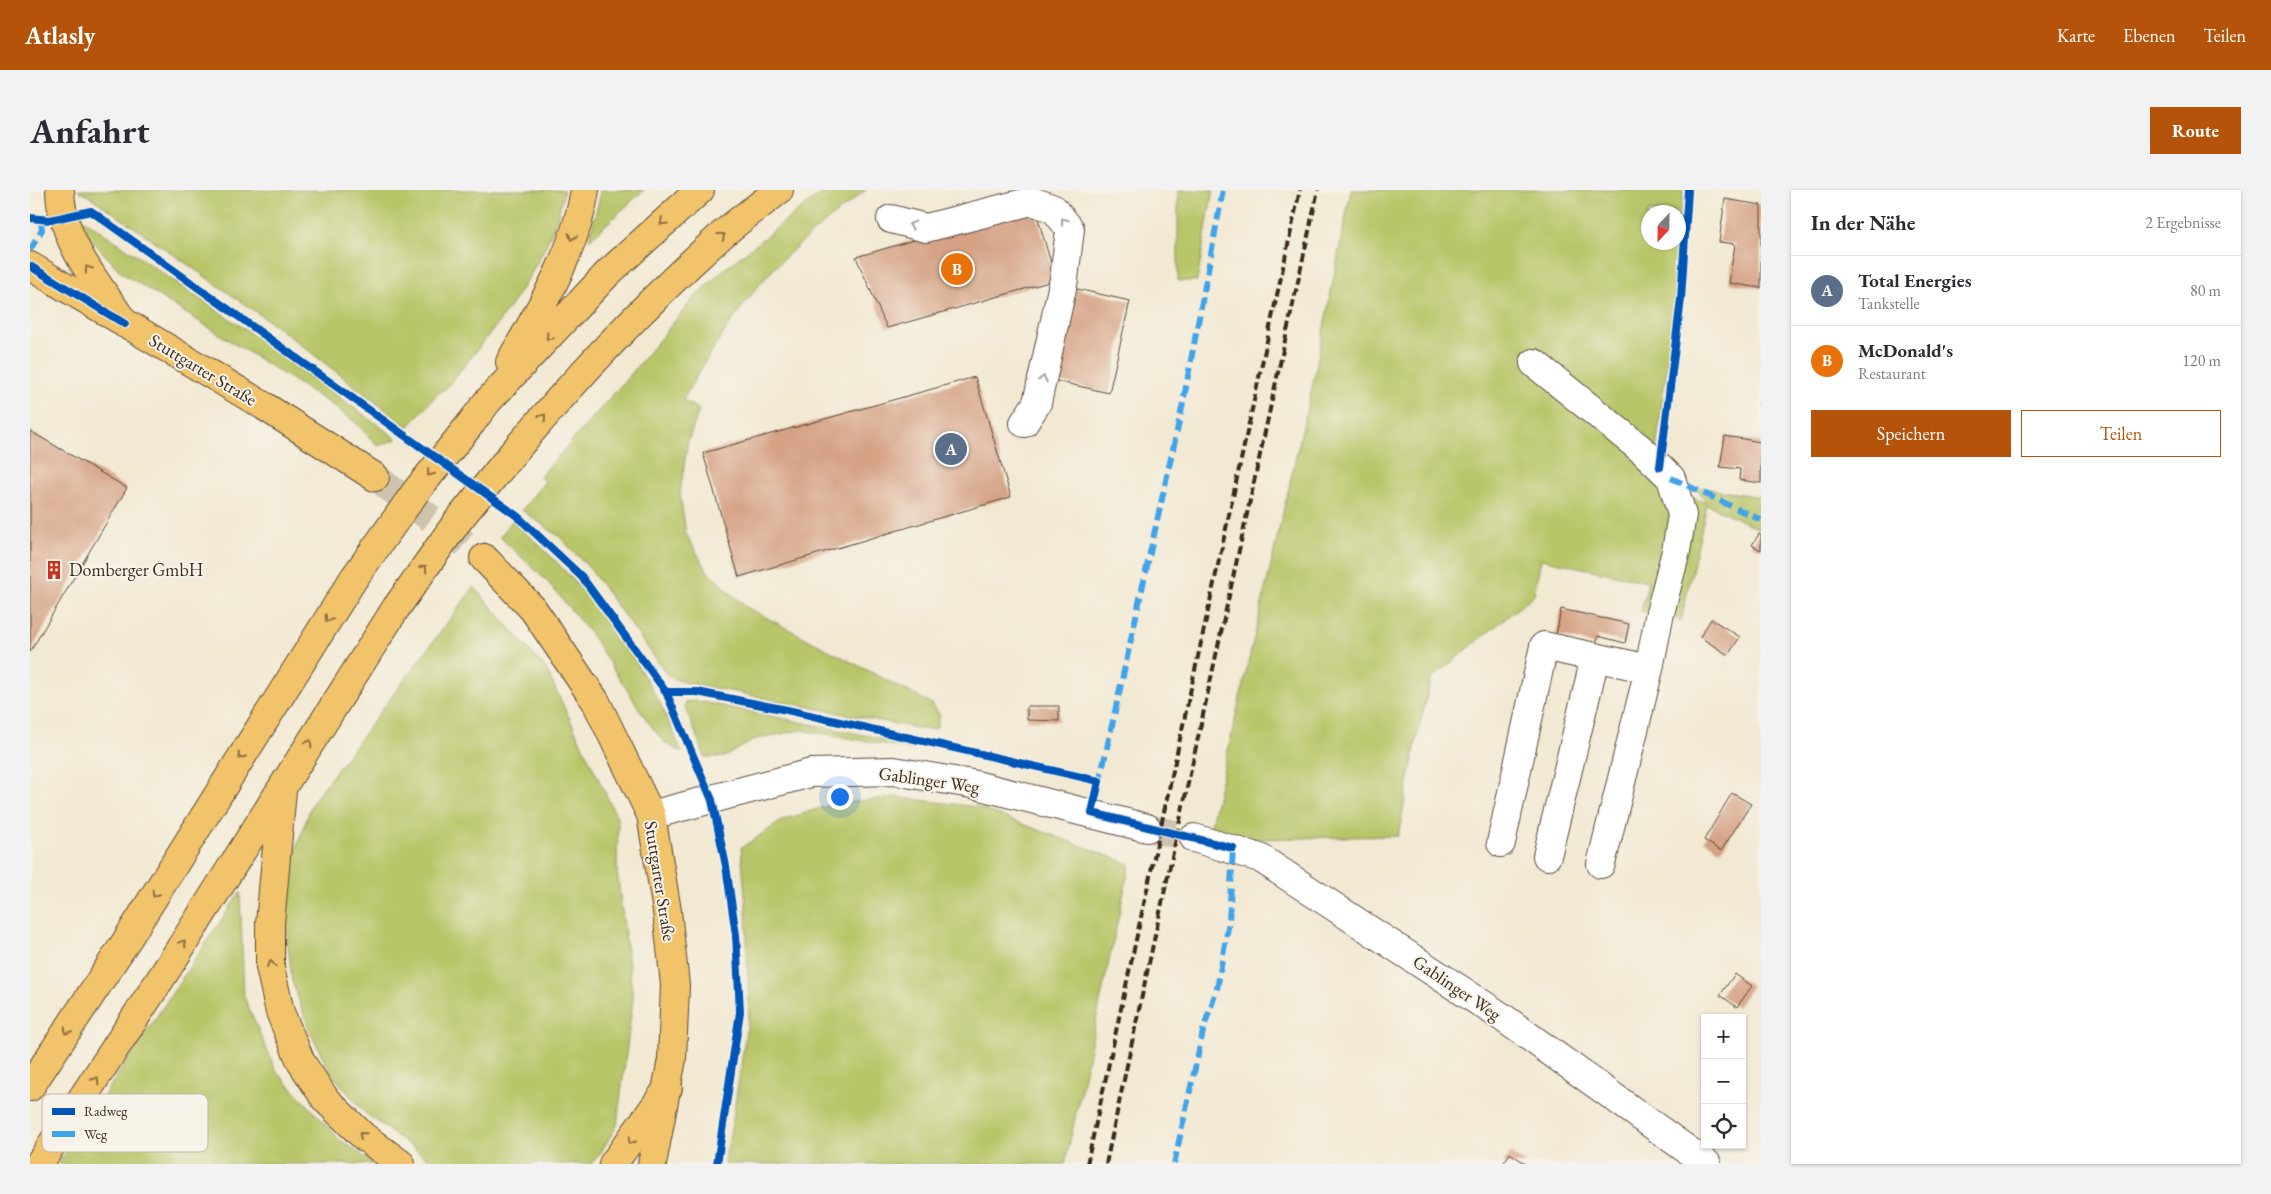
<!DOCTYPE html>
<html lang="de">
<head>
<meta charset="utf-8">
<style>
	body { margin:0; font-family:"EB Garamond",serif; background:#f2f2f3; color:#2b2b33 }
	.controls { position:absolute; right:15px; bottom:15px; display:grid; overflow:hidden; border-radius:0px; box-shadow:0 1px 4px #0004 }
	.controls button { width:45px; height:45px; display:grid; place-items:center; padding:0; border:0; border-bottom:1px solid #e1e1e2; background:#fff; color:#2b2b33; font:25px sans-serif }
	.compass { position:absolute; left:1611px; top:15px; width:45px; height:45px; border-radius:50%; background:#fff; box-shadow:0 1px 4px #0004; rotate:202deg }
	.you { position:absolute; left:809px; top:606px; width:18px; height:18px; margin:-12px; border:4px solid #fff; border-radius:50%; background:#1a73e8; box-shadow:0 0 0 8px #1a73e833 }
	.badge { display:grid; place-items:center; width:32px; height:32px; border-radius:50%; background:#b45309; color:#fff; font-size:16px; font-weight:700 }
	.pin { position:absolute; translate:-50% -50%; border:2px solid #fff; box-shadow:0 1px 5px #0006 }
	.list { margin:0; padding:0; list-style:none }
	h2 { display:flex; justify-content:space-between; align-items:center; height:65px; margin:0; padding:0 20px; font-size:21px }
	h2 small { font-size:16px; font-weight:400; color:#7c7c81 }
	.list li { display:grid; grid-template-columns:32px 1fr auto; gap:15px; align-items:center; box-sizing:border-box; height:70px; padding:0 20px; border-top:1px solid #e1e1e2 }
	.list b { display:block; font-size:19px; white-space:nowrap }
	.list p { margin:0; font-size:16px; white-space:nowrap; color:#7c7c81 }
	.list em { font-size:16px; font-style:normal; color:#7c7c81 }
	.actions { display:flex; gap:10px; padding:15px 20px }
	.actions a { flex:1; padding:11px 0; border:1px solid #b45309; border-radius:0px; text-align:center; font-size:18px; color:#b45309 }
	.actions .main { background:#b45309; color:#fff }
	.icon { flex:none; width:28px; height:28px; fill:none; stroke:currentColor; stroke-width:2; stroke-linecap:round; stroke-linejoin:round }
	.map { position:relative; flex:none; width:1731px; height:974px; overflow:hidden; border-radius:0px }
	header { display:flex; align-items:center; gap:30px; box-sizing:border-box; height:70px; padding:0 25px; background:#b45309; color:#fff }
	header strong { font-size:24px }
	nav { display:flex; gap:28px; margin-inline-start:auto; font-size:18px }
	.intro { display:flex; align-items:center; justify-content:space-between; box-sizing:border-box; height:120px; padding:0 30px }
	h1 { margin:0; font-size:35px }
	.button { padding:12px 22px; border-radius:0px; background:#b45309; color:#fff; font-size:18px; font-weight:700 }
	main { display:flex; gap:30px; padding:0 30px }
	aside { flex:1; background:#fff; border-radius:0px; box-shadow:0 1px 4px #0004 }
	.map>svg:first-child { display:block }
</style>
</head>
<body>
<header>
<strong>Atlasly</strong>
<nav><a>Karte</a><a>Ebenen</a><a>Teilen</a></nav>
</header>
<div class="intro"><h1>Anfahrt</h1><a class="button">Route</a></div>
<main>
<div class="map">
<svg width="1731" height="974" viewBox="0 0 1731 974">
	<rect width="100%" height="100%" fill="#f7f3e8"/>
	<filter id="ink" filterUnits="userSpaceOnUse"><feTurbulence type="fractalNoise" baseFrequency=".02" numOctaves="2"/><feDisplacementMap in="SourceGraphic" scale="10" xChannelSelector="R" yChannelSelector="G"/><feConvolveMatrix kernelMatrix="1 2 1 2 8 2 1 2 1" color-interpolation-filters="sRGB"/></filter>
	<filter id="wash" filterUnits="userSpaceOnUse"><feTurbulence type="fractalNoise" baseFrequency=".0096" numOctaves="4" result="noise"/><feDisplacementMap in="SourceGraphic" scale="20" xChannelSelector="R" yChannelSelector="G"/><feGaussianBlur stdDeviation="1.12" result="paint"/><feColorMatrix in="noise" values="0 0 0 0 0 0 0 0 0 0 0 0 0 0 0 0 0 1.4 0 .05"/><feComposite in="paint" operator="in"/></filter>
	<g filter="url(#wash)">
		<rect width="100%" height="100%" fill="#f2e9d3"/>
		<path fill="#b8c567" stroke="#7a7842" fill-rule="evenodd" d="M 48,0 L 534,0 C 522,71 461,144 416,198 L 407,204 L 378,237 L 249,138 L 62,8 Z
			M 570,0 L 614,0 L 559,50 L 570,6 Z
			M 795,0 L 836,0 C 800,28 761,58 731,93 C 700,130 676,169 653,210 L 669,220 L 657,255 L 650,304 L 656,344 L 678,382 L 716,417 L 902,514 L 910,525 L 906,539 L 891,539 L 654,492 L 639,487 L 560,379 L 530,347 L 492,320 L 515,291 L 510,287 L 601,184 L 663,109 L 692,81 Z
			M 1148,0 L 1183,0 L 1167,91 L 1148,91 Z
			M 1321,0 L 1653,0 L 1646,106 L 1622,291 L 1676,313 L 1667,297 L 1731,307 L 1731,340 L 1677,314 L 1651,431 L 1611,421 L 1618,392 L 1511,369 L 1504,405 L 1401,489 L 1388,542 L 1368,646 L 1218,649 L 1180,638 L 1283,193 ZM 1618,22 L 1648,22 L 1648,52 L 1618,52 Z
			M 48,28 L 56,31 L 219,142 L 367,249 L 348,256 L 325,232 L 296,211 L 92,83 L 54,42 Z
			M 482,331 C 541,380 590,441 627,508 C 637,525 644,545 652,563 L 635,553 L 618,532 L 560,443 L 517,391 L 470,347 Z
			M 444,397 L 516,479 L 588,630 L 587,681 L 603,809 L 587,935 L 570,964 L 561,974 L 404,973 L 335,923 L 301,883 L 280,842 L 262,791 L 256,736 L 260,677 L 282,613 Z
			M 667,511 L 883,555 L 882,559 L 771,540 L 726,549 L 694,567 L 675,567 L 655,517 L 656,512 Z
			M 866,607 L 947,617 L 1100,674 L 1035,974 L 694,974 L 703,928 L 719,822 L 716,716 L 711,658 L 753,630 L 803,614 Z
			M 210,702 L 214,807 L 246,881 L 309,949 L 344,974 L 28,974 Z"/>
		<g id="blocks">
			<path fill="#d5a285" d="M 1695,9 L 1731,15 L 1731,98 L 1699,93 L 1705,54 L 1689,52 Z
				M 1004,15 L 1026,90 L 857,138 L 826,67 Z
				M 1038,97 L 1100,111 L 1079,203 L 1017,189 Z
				M 945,187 L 981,307 L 709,387 L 673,263 Z
				M 0,241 L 97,298 L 0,462 Z
				M 1695,246 L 1731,252 L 1731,293 L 1709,290 L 1710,279 L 1690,277 Z
				M 1729,344 L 1731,345 L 1731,360 L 1722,355 Z
				M 1531,419 L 1599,434 L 1595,453 L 1568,446 L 1566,455 L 1526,445 Z
				M 1681,429 L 1710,447 L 1698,465 L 1670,447 Z
				M 997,516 L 1029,516 L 1029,531 L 997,530 Z
				M 1702,603 L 1721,614 L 1691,661 L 1674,650 Z
				M 1705,784 L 1722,796 L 1707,817 L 1690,805 Z
				M 1480,963 L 1496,974 L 1473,974 Z"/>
		</g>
	</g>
	<g filter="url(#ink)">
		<use href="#blocks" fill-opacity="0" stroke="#564739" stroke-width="1"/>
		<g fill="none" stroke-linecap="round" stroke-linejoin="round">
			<path stroke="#cdc3af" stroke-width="28" stroke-dasharray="28 14" stroke-linecap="butt" d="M 1117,638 L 1164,648"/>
			<path stroke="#cdc3af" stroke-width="28" stroke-dasharray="28 14" stroke-linecap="butt" d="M 345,287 L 454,368"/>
			<g stroke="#564739" stroke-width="30">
				<path id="minor" d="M 861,29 L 896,38 L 1002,11 L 1024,19 L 1040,39 L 1034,89 L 1007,213 L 994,233
					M 1504,173 L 1612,260 L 1641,288 L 1652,325 L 1646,361 L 1629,427 L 1619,479 L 1571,674
					M 621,625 L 781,583 L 864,581 L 942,594 L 1117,638
					M 1164,648 L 1230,668 L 1472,827 L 1677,974
					M 1471,653 L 1514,456 L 1619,479
					M 1517,666 L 1565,468"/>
			</g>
			<g stroke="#564739" stroke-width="30">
				<path id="major" d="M 0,76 L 234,216 L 345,287
					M 454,368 L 503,419 L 566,512 L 621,625 L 637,721 L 645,795 L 642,869 L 622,974"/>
			</g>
			<g stroke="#564739" stroke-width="30">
				<path id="highway" d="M 30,0 C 31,52 67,92 95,134
					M 480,172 C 511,117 545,63 555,0
					M 442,232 L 457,212 L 578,83 L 670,0
					M 482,264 C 545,189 611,118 684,52 C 704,33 728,17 749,0
					M 252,600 L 240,734 L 240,777 L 250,822 L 271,872 L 296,910 L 333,946 L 371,974
					M 0,897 L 93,756 L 324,388
					M 9,974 L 137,779 L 366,418
					M 583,974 L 638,898"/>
			</g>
			<use href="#minor" stroke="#fff" stroke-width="28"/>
			<use href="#major" stroke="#f1c36a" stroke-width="28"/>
			<use href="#highway" stroke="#f1c36a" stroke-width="28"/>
			<path stroke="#3b2a1e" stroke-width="4" stroke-dasharray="8 4" stroke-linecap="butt" d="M 1057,974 L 1270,0
				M 1076,974 C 1145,649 1217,325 1288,0"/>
			<g stroke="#564739" stroke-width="30" stroke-linecap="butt">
				<path id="highway-bridge" d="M 324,388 L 387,300 L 442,232
					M 366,418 L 427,332 L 482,264"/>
			</g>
			<use href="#highway-bridge" stroke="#f1c36a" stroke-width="28"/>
			<path stroke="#3fa3ea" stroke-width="6" stroke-dasharray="12 6" stroke-linecap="butt" d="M 0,60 L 12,40 L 11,31
				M 1729,213 L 1731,214
				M 1641,288 L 1731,330
				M 1069,594 L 1152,218 L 1193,0
				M 1144,974 L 1174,837 L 1187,799 L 1199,731 L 1203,658"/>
			<g stroke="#f7f3e8" stroke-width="11">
				<path id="cycleway" d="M 0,28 L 20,30 L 61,21 L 487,326 L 552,387 L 636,502 L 682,610 L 696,676 L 706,745 L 710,822 L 687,974
					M 0,76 L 95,134
					M 1630,277 L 1651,109 L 1658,0
					M 636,502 L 667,502 L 757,520 L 1069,591 L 1062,623 L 1203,658"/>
			</g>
			<use href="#cycleway" stroke="#0057b8" stroke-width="8"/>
		</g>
		<defs><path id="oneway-chevron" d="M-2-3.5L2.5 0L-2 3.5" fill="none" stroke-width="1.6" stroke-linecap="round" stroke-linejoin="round" transform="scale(1.25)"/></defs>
		<g stroke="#a79f9a">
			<use href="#oneway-chevron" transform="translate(1034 31) rotate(-127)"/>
			<use href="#oneway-chevron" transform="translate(882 35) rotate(-165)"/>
			<use href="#oneway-chevron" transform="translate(1013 189) rotate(-78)"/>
		</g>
		<g stroke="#8d6f40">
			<use href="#oneway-chevron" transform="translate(633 32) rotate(137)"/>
			<use href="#oneway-chevron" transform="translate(692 46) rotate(-38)"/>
			<use href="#oneway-chevron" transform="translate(542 47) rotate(110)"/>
			<use href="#oneway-chevron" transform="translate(58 79) rotate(-124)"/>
			<use href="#oneway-chevron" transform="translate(519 147) rotate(133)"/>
			<use href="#oneway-chevron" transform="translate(513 227) rotate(-50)"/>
			<use href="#oneway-chevron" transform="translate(400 283) rotate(129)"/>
			<use href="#oneway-chevron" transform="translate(394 378) rotate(-55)"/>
			<use href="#oneway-chevron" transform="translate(298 429) rotate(122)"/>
			<use href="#oneway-chevron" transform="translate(279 553) rotate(-57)"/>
			<use href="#oneway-chevron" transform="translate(211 566) rotate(122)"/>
			<use href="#oneway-chevron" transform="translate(125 704) rotate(122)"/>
			<use href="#oneway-chevron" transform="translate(153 753) rotate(-58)"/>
			<use href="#oneway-chevron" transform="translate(241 774) rotate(-95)"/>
			<use href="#oneway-chevron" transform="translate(37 841) rotate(123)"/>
			<use href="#oneway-chevron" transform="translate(66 890) rotate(-57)"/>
			<use href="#oneway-chevron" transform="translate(332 945) rotate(-139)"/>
			<use href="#oneway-chevron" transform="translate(601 951) rotate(125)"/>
		</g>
	</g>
	<defs>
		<g id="building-bare" transform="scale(1.5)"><path d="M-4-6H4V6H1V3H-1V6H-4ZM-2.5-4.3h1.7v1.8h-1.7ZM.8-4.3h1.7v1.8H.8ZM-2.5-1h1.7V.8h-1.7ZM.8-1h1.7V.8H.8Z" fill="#c8321e" stroke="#f7f3e8" stroke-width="2.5" paint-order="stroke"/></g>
	</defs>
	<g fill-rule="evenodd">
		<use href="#building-bare" x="24" y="380"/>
	</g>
	<g text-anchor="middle" stroke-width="4" stroke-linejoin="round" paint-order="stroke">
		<g font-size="18" fill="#3b2a1e" stroke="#f7f3e8">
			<text transform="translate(173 180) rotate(31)" y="6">Stuttgarter Straße</text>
			<text transform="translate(899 590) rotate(8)" y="6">Gablinger Weg</text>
			<text transform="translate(630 691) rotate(81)" y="6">Stuttgarter Straße</text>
			<text transform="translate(1427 798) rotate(34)" y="6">Gablinger Weg</text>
		</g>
		<g font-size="18" fill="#3b2a1e" stroke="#f7f3e8" text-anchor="start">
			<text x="39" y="386">Domberger GmbH</text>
		</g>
	</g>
	<rect x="12" y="904" width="166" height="58" rx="8" fill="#f7f3e8" stroke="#bfb7ab" stroke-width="1"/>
	<rect x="22" y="918" width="23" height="7" fill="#0057b8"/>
	<rect x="22" y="941" width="23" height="6" fill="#3fa3ea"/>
	<g font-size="14" fill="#3b2a1e">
		<text x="54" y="926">Radweg</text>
		<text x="54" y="949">Weg</text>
	</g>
</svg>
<div class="controls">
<button>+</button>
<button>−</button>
<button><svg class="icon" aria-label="locate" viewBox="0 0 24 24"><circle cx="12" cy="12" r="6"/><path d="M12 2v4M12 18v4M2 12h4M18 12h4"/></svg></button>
</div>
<svg class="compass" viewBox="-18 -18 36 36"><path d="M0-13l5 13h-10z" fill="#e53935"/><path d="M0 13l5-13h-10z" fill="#7c7c81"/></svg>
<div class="you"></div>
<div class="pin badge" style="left:921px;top:259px;background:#5c6f8a">A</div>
<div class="pin badge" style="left:927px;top:79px;background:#e8710a">B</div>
</div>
<aside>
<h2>In der Nähe<small>2 Ergebnisse</small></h2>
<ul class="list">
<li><span class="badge" style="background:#5c6f8a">A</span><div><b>Total Energies</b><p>Tankstelle</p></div><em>80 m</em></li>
<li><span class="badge" style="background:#e8710a">B</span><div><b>McDonald's</b><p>Restaurant</p></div><em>120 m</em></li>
</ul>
<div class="actions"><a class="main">Speichern</a><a>Teilen</a></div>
</aside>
</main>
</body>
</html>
